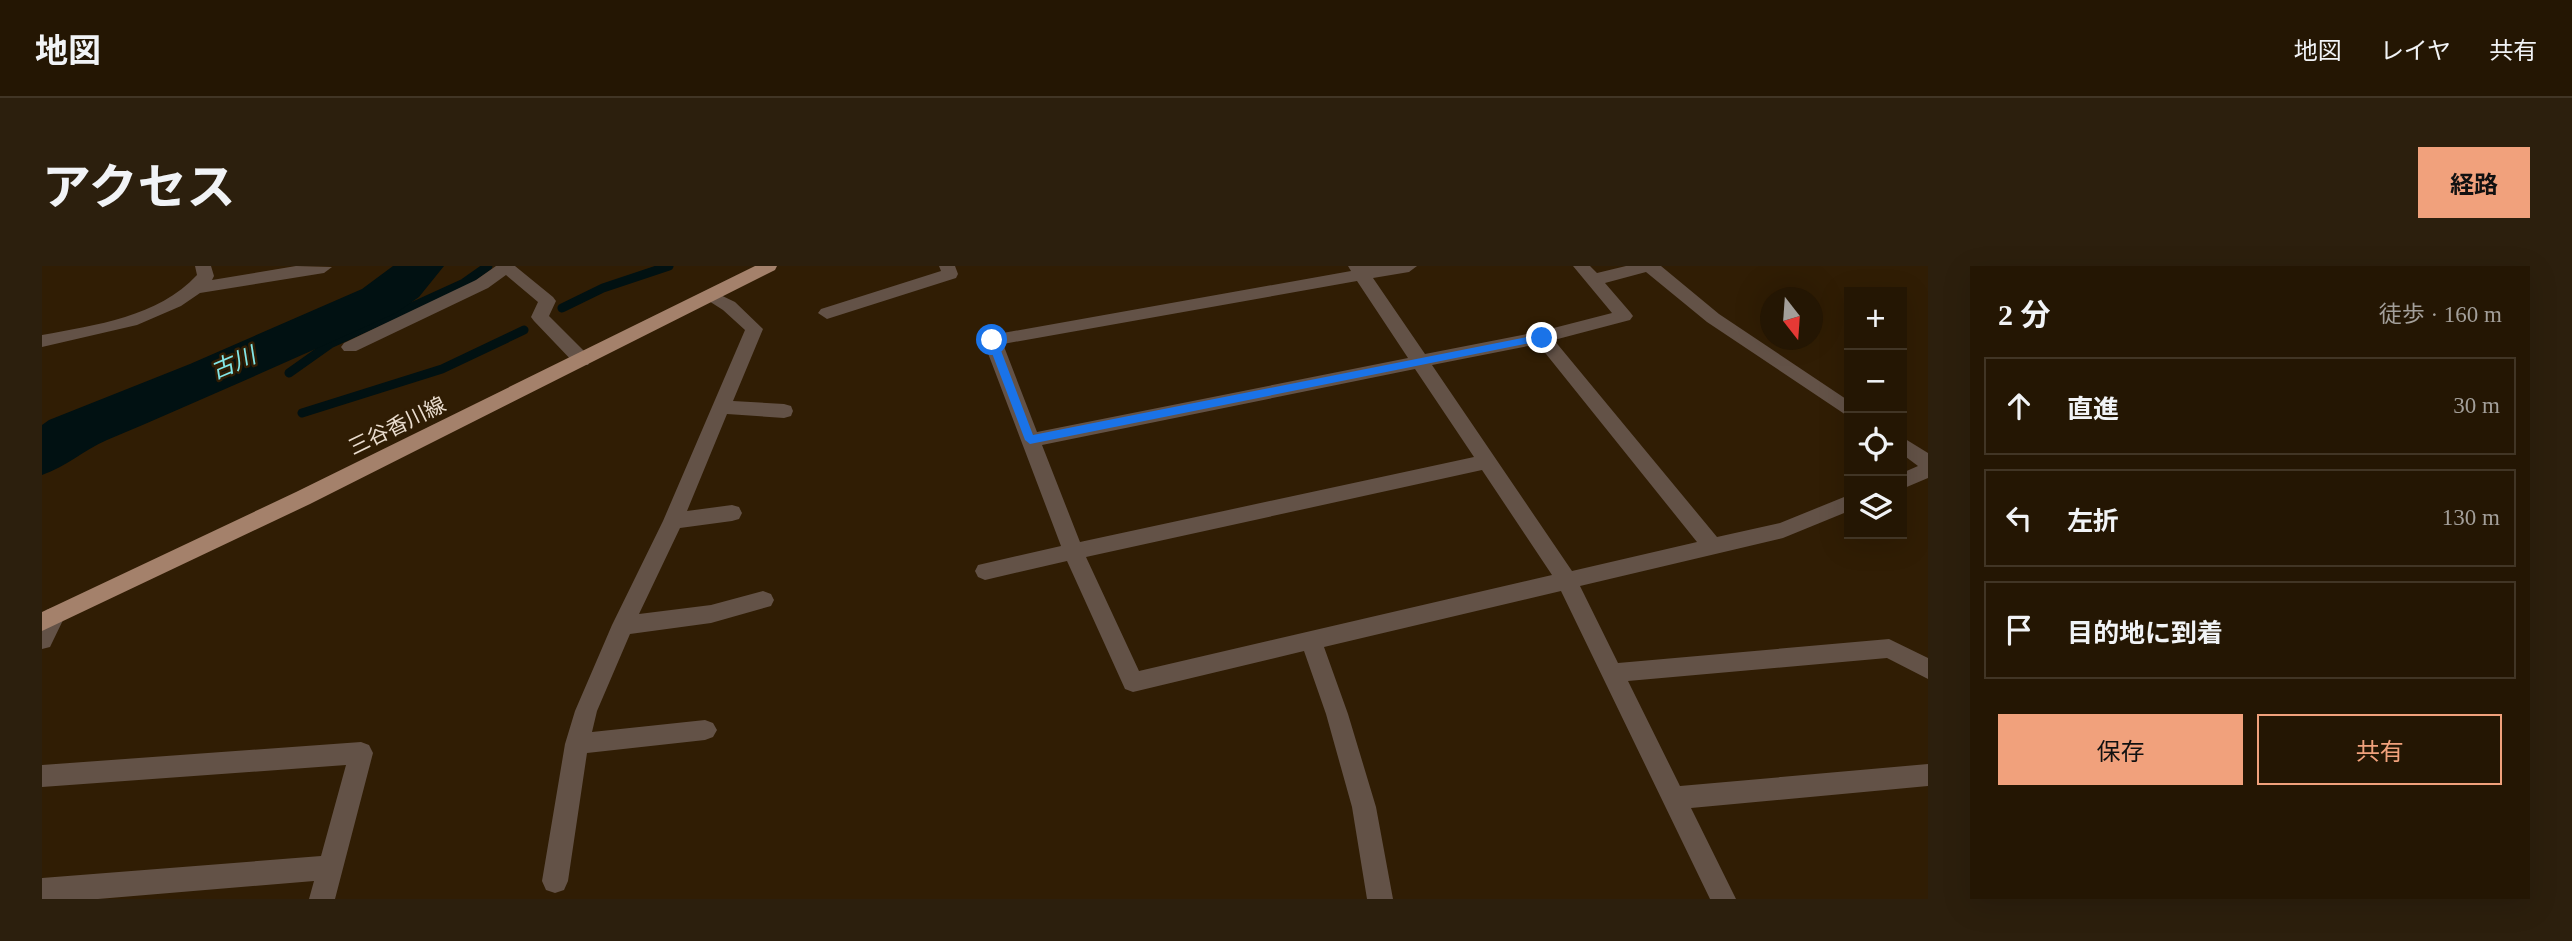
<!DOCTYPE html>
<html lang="ja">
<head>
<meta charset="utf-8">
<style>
	body { margin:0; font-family:"Times New Roman","Noto Sans JP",serif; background:#2c1f0d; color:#f1f3f6 }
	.controls { position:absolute; right:21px; top:21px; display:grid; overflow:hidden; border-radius:0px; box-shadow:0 7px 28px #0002 }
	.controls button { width:63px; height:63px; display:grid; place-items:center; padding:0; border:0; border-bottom:2px solid #413525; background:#241603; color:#f1f3f6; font:35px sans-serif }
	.compass { position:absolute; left:1718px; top:21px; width:63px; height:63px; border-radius:50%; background:#241603; box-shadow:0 7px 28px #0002; rotate:163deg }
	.stop { position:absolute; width:21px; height:21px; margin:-16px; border:5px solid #1a73e8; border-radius:50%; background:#fff }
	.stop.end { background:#1a73e8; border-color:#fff; box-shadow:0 2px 7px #0008 }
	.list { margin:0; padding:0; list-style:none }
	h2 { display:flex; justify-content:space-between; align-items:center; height:91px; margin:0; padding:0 28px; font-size:30px }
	h2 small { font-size:23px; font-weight:400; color:#a39f9a }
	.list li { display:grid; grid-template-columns:46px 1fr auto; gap:21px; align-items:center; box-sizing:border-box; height:98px; margin:0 14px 14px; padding:0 14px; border:2px solid #413525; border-radius:0px }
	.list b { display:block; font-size:26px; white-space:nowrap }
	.list em { font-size:23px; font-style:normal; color:#a39f9a }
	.actions { display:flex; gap:14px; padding:21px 28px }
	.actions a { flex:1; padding:16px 0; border:2px solid #f1a17c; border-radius:0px; text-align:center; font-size:24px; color:#f1a17c }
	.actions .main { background:#f1a17c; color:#111 }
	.icon { flex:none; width:38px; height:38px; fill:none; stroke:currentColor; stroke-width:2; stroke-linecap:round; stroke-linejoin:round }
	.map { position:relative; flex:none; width:1886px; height:633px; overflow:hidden; border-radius:0px }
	header { display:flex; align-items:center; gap:42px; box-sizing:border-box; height:98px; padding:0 35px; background:#241603; border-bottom:2px solid #413525 }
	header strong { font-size:33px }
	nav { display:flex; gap:38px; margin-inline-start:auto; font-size:24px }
	.intro { display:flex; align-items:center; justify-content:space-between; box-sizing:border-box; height:168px; padding:0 42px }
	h1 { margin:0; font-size:49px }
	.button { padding:18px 32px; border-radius:0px; background:#f1a17c; color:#111; font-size:24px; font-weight:700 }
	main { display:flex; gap:42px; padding:0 42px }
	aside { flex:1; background:#241603; border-radius:0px; box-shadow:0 7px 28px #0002 }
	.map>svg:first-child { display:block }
</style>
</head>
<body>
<header>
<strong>地図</strong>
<nav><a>地図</a><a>レイヤ</a><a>共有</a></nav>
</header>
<div class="intro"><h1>アクセス</h1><a class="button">経路</a></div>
<main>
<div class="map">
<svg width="1886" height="633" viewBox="0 0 1886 633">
	<rect width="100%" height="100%" fill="#301d04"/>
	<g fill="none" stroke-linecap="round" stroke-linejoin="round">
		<path stroke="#011112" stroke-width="9" d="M 520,42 L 561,22 L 627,0
			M 247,107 L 288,78 L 422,17 L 446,0
			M 260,147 L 400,103 L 482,64"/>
		<path fill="#011112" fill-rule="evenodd" d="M 351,0 L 402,0 L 377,31 L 354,47 C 258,90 162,133 65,174 C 42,184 24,201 0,209 L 0,159 L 7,154 L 148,98 L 320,23 Z"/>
		<path fill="#635247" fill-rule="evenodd" d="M 153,0 L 169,0 L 172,10 L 170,14 L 254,0 L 290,1 L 282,7 L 158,27 L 139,40 L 95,59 L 0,81 L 0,69 C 54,59 116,51 155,9 Z
			M 454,0 L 473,0 L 511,31 L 514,35 L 507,50 L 546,89 L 549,94 L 546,99 L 534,99 L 492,55 L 489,51 L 496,36 L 464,9 L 446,22 L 314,85 L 302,85 L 299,81 L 302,77 L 434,14 Z
			M 897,0 L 913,0 L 916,8 L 914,12 L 785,53 L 776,47 L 779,43 L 899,5 Z
			M 1306,0 L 1375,0 L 1367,6 L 1331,12 L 1383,88 L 1500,65 L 1570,47 L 1531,0 L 1548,0 L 1555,7 L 1584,0 L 1619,0 L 1677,48 L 1807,135 L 1807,151 L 1665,56 L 1604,6 L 1563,17 L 1588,46 L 1591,50 L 1588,54 L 1512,74 L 1675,271 L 1738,257 L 1807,229 L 1807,245 L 1741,272 L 1538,320 L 1576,397 L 1847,373 L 1886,392 L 1886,413 L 1845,392 L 1586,415 L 1638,520 L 1886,498 L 1886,520 L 1649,542 L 1694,633 L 1668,633 L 1519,325 L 1282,381 L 1306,448 L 1334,541 L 1351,633 L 1325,633 L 1310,541 L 1284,448 L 1262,385 L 1091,426 L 1083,423 L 1025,295 L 943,314 L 936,311 L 933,305 L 936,299 L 1019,280 L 941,74 L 944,70 L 1309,5 ZM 1315,15 L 1366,92 L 995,166 L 961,78 ZM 1496,78 L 1655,276 L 1530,305 L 1390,99 ZM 1373,103 L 1432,191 L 1038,276 L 1000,179 ZM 1440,204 L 1510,309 L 1097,405 L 1044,291 Z
			M 668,24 L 693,36 L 721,63 L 691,135 L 742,138 L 749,140 L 751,145 L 749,150 L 742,152 L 685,148 L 645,245 L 690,239 L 697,241 L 700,247 L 697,253 L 690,255 L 638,262 L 597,348 L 669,339 L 721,325 L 729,328 L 732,334 L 729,340 L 669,357 L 588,368 L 555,445 L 550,466 L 663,454 L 671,457 L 675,464 L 671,471 L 663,474 L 545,487 L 526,615 L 522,624 L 513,627 L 504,624 L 500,615 L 523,478 L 533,445 L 570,359 L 621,255 L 703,64 L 681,44 L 659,30 Z
			M 1860,171 L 1886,187 L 1886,212 L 1860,223 L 1860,207 L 1876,200 L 1860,188 Z
			M 12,341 L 20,344 L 23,350 L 8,381 L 0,383 L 0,352 L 4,344 Z
			M 319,476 L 327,479 L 331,487 L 293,633 L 267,633 L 272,615 L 56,633 L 0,633 L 0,612 L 279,590 L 304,499 L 0,521 L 0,499 Z"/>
		<path fill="#a4816b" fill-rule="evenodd" d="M 713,0 L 735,0 L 733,4 L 268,238 L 0,365 L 0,346 L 254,226 Z"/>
	</g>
	<path fill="#1a73e8" d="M 1500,68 L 1503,69 L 1503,74 L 988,178 L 983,174 L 945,74 L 950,71 L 955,74 L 991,169 Z"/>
	<g text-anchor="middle" stroke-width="5" stroke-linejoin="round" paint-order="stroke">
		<g font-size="21" fill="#eaddcf" stroke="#301d04">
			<text transform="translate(355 160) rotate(-26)" y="7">三谷香川線</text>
		</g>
		<g font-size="23" font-style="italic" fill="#83e7e9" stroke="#301d04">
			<text transform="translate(191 97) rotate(-23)" y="8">古川</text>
		</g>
	</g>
</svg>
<div class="controls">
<button>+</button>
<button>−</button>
<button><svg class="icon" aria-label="locate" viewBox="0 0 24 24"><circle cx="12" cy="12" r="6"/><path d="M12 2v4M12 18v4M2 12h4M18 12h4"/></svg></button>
<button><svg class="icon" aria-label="layers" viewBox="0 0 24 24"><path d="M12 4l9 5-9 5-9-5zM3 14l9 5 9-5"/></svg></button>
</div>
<svg class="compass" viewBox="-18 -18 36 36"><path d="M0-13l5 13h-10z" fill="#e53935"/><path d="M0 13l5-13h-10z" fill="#a39f9a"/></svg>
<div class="stop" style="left:950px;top:74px"></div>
<div class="stop end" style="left:1500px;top:72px"></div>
</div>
<aside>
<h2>2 分<small>徒歩 · 160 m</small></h2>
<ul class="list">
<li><svg class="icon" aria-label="ahead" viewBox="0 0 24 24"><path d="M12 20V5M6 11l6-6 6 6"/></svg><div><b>直進</b></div><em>30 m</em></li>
<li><svg class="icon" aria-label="left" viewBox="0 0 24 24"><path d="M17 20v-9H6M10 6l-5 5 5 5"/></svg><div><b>左折</b></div><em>130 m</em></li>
<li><svg class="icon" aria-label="arrive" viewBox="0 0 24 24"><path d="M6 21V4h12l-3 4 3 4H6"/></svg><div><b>目的地に到着</b></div></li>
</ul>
<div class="actions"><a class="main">保存</a><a>共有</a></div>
</aside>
</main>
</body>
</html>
